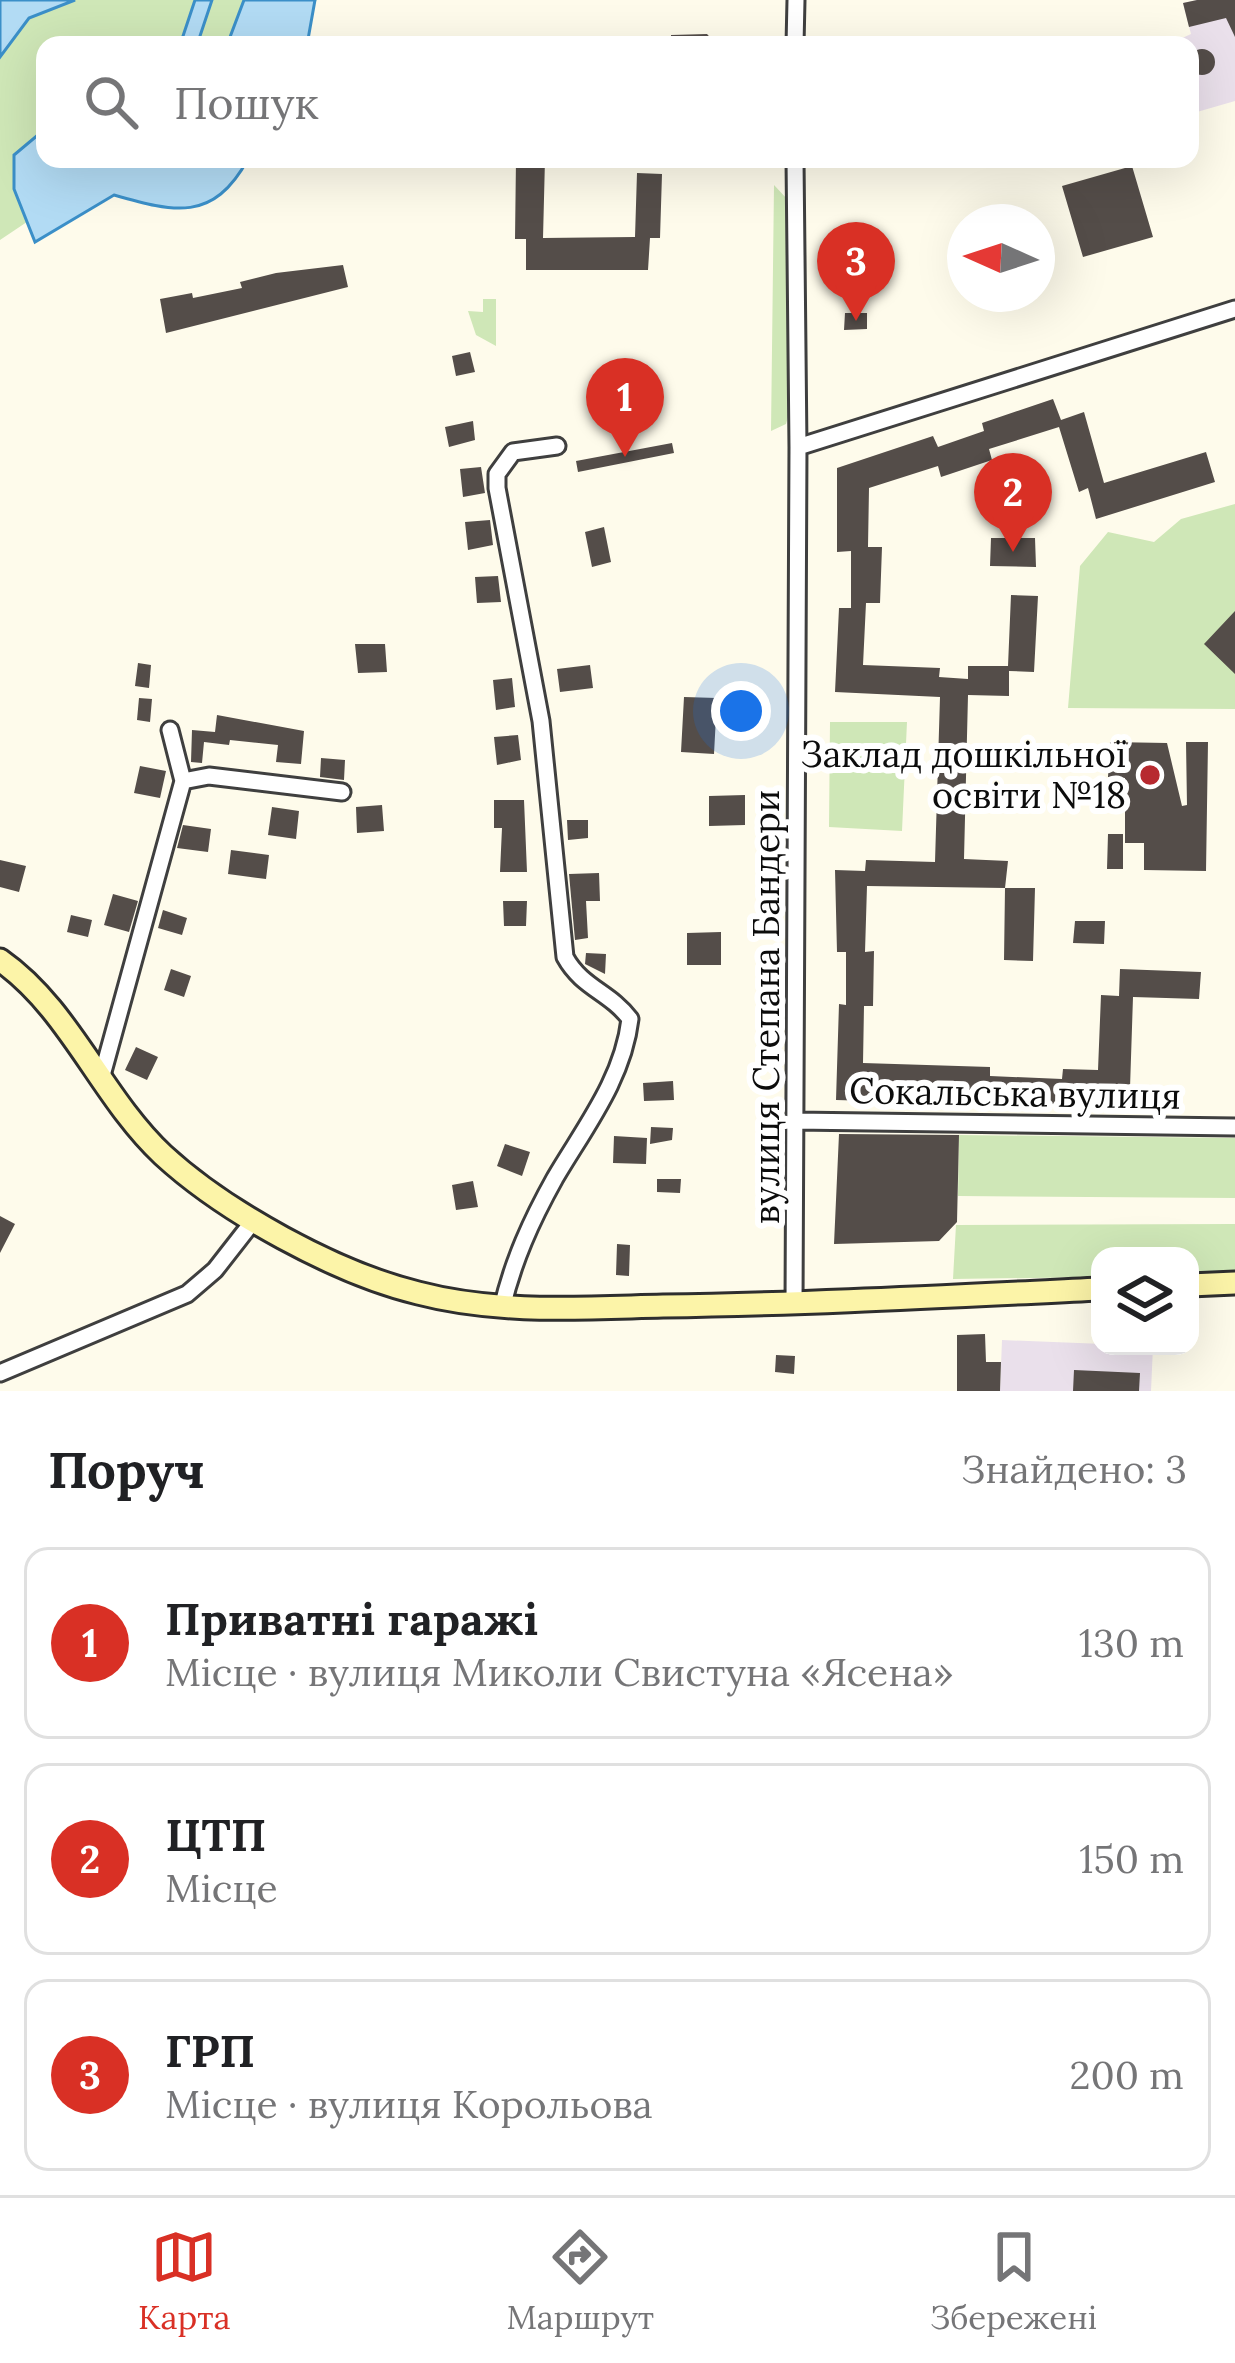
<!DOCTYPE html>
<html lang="uk">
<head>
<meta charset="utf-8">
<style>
	body { margin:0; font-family:Lora,serif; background:#f6f6f6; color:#202124 }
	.controls { position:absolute; right:36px; bottom:36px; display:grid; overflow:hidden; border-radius:24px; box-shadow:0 12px 48px #0002 }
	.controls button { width:108px; height:108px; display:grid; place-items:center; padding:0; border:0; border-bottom:3px solid #e0e0e0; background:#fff; color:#202124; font:60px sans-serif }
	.compass { position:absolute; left:947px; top:204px; width:108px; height:108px; border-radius:50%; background:#fff; box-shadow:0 12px 48px #0002; rotate:273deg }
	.you { position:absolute; left:741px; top:711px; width:42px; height:42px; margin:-30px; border:9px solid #fff; border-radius:50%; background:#1a73e8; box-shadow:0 0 0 18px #1a73e833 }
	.badge { display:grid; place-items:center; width:78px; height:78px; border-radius:50%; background:#d93025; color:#fff; font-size:39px; font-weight:700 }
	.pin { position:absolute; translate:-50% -99px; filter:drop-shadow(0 3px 6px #0008) }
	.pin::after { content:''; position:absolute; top:63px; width:42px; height:36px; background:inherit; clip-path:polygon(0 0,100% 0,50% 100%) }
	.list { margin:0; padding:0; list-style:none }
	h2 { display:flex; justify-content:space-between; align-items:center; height:156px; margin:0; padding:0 48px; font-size:51px }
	h2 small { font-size:39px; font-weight:400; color:#757577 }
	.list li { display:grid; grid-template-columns:78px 1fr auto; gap:36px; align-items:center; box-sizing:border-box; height:192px; margin:0 24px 24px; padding:0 24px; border:3px solid #e0e0e0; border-radius:24px }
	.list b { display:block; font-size:45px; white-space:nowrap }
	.list p { margin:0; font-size:39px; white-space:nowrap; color:#757577 }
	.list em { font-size:39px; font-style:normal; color:#757577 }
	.icon { flex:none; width:66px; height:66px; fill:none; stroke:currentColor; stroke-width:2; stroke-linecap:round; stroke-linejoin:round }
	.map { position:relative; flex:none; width:1235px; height:1391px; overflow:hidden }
	.search { position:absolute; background:#fff; box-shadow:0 12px 48px #0002; left:36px; right:36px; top:36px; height:132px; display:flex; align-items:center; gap:30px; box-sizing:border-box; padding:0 42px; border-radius:24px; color:#757577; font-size:45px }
	.sheet { height:804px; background:#fff }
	nav { display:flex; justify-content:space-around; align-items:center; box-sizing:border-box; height:168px; border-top:3px solid #e0e0e0; background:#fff; font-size:33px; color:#757577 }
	nav a { display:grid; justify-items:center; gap:6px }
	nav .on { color:#d93025 }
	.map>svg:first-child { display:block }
</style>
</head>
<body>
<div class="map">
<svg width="1235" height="1391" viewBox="0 0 1235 1391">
	<rect width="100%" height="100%" fill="#fefbeb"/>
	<path fill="#eae0eb" d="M 1197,0 L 1235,0 L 1235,101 L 1190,114 L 1190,45 L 1167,45 L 1191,34 L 1183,3 Z
		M 1002,1340 L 1153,1346 L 1151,1391 L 1000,1391 Z"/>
	<path fill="#cfe7b7" d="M 0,0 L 317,0 L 273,45 L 45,45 L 45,159 L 121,159 L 0,240 Z
		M 774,185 L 788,200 L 790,410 L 786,424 L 771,431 Z
		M 483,299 L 496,299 L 496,346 L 476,335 L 468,311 L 483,312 Z
		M 1235,504 L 1235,709 L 1068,708 L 1080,566 L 1108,532 L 1154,542 L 1181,519 Z
		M 830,722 L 907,722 L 902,831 L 829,827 Z
		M 959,1135 L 1235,1138 L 1235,1198 L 958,1196 Z
		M 1235,1224 L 1235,1274 L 1190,1275 L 1190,1256 L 1100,1256 L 1100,1277 L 953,1279 L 956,1225 Z"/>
	<path fill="#b2dbf4" stroke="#3b8fc8" stroke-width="3" d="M 0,0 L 75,0 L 29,18 L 0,57 Z
		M 195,0 L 212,0 L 197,45 L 180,45 Z
		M 244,0 L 315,0 L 307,45 L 227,45 Z
		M 45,129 L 45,159 L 248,159 C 213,223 174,212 114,195 L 35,242 L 14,189 L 14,155 Z"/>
	<path fill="#544d49" d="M 1197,0 L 1235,0 L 1235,37 L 1226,18 L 1189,27 L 1183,3 Z
		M 707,34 L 717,45 L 671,45 L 671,35 Z
		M1189 62a13 13 0 1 1 26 0a13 13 0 1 1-26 0Z
		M 516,159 L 545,159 L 543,238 L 635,237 L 637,173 L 662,174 L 660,238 L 650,238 L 648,270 L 526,270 L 526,239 L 515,239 Z
		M 1132,166 L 1153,237 L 1083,257 L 1062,186 Z
		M 343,265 L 348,287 L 166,333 L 160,299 L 192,293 L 193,298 L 242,288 L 240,282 L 276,273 Z
		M 845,313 L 867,313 L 867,329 L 844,330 Z
		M 470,352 L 475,372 L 456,376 L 452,356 Z
		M 1053,399 L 1061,420 L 1084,412 L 1104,483 L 1206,452 L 1215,482 L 1096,519 L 1088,488 L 1079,492 L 1059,427 L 989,449 L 992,460 L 941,477 L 938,466 L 869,488 L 868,547 L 882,547 L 880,603 L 866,603 L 863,665 L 940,668 L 939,677 L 968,679 L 968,666 L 1008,666 L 1011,595 L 1038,596 L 1034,672 L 1009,671 L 1009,696 L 968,695 L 964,859 L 1008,861 L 1005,888 L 867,886 L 865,952 L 874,951 L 873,1006 L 864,1006 L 863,1063 L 990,1067 L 990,1076 L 1062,1079 L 1063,1069 L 1098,1070 L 1101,995 L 1119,996 L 1120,969 L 1201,972 L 1199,999 L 1133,997 L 1130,1088 L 1100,1087 L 1099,1098 L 1062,1096 L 1062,1105 L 943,1094 L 943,1103 L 836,1100 L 839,1004 L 846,1005 L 846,952 L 837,952 L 835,870 L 865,871 L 866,860 L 935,862 L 940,697 L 835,692 L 839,608 L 851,608 L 851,551 L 837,552 L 837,468 L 933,436 L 938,447 L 984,431 L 982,423 Z
		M 473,421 L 475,440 L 449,447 L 445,427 Z
		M 672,443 L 674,453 L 578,472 L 576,461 Z
		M 481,467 L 485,493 L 463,497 L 460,469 Z
		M 490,520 L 493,545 L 468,550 L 465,522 Z
		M 604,527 L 611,562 L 592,567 L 585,532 Z
		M 991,538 L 1035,538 L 1036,567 L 990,566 Z
		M 498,576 L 501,602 L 477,603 L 475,577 Z
		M 1235,611 L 1235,674 L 1204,644 Z
		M 355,644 L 385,644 L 387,672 L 358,673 Z
		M 138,663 L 151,665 L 149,688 L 135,686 Z
		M 590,665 L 593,688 L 560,692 L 557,669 Z
		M 512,678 L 515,707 L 496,710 L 493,680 Z
		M 684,697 L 717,698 L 714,754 L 681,752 Z
		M 139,698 L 152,699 L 150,722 L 137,720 Z
		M 217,715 L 304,731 L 301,764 L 276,762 L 278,745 L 230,740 L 229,745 L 204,742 L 202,763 L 191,762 L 192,730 L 215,732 Z
		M 518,735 L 521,760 L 497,765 L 494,737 Z
		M 1110,742 L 1167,743 L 1182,806 L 1187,805 L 1186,742 L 1208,742 L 1206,871 L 1144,870 L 1144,843 L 1125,843 L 1125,778 L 1108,777 Z
		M 321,758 L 345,760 L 344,780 L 320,777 Z
		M 140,766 L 166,771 L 160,798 L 134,793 Z
		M 745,795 L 745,825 L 709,826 L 709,796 Z
		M 494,800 L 524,800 L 527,872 L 500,872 L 502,828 L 494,828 Z
		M 382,805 L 384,831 L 357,833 L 356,807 Z
		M 272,807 L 299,811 L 296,839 L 268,835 Z
		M 567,820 L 588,820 L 588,838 L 568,840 Z
		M 183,825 L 211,829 L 208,852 L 177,848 Z
		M 1108,834 L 1123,834 L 1123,869 L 1107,869 Z
		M 231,850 L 269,855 L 266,879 L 228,874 Z
		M 0,860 L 26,866 L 19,892 L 0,887 Z
		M 599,873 L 600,901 L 586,901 L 588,938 L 575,940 L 569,874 Z
		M 1005,888 L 1035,888 L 1033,961 L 1004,960 Z
		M 113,894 L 138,901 L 129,932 L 104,925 Z
		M 503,901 L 527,901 L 526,926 L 504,926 Z
		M 163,910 L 187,918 L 182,935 L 158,928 Z
		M 71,915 L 92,920 L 88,937 L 67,932 Z
		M 1075,921 L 1105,921 L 1104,944 L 1073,943 Z
		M 721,932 L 721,965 L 687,965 L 687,933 Z
		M 586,953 L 606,954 L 605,974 L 585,964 Z
		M 171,969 L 191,976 L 184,997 L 164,990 Z
		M 136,1047 L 158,1057 L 147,1080 L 125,1070 Z
		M 673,1081 L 674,1100 L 644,1101 L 643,1083 Z
		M 651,1127 L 673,1128 L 672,1140 L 650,1144 Z
		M 839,1134 L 959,1135 L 957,1222 L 939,1241 L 834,1244 Z
		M 614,1136 L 647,1138 L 646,1164 L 613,1163 Z
		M 505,1144 L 530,1152 L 522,1176 L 497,1166 Z
		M 657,1179 L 681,1179 L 680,1193 L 657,1192 Z
		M 473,1181 L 478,1207 L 456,1210 L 452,1185 Z
		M 0,1216 L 15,1224 L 0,1253 Z
		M 617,1244 L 630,1245 L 629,1276 L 616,1275 Z
		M 985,1334 L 986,1362 L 1001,1362 L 1000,1391 L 957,1391 L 957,1335 Z
		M 776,1355 L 795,1356 L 794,1374 L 775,1372 Z
		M 1074,1370 L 1140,1373 L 1139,1391 L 1073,1391 Z"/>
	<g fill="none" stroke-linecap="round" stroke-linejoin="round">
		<g stroke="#3f3f3f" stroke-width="21">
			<path id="street" d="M 795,45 L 796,0
				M 795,159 L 798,447
				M 170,730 L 183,781
				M 101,1079 L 183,781 L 209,776 L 342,792
				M 795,1121 L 1235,1127
				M 794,1305 L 798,447 L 1235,309
				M 502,1308 C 513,1261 531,1221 555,1178 C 585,1127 623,1079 630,1019 C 610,992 582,988 565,957 L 541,721 L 497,488 L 497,474 L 513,452 L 557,446
				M 0,1373 L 187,1294 L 215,1270 L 254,1220"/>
		</g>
		<g stroke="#2e2e2e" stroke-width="27">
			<path id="secondary" d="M 0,960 C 70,1009 101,1097 163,1155 C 225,1212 336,1273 418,1293 C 498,1314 581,1308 663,1306 C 809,1304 954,1296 1100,1289
				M 1190,1285 L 1235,1283"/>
		</g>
		<use href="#street" stroke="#fff" stroke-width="15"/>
		<use href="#secondary" stroke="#fcf4a8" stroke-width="21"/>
	</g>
	<circle fill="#b7292f" stroke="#fff" stroke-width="4.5" cx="1150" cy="775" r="12"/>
	<g text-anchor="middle" stroke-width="12" stroke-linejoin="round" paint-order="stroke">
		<g font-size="36" fill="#0c0c0c" stroke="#fff" text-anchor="end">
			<text x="1126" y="767">Заклад дошкільної<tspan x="1126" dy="41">освіти №18</tspan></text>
		</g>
		<g font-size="36" fill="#0c0c0c" stroke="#fff">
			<text transform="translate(766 1007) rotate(-90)" y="13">вулиця Степана Бандери</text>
			<text transform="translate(1015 1093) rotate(1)" y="13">Сокальська вулиця</text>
		</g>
	</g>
</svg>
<div class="controls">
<button><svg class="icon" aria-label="layers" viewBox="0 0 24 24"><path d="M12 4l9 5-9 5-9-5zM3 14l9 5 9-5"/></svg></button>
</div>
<svg class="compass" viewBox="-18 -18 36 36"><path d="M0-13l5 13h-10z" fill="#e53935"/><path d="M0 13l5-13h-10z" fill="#757577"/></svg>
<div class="you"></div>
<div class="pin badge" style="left:625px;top:457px">1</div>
<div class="pin badge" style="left:1013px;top:552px">2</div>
<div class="pin badge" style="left:856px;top:321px">3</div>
<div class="search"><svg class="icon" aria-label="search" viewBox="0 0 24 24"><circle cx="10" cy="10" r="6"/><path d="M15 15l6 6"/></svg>Пошук</div>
</div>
<section class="sheet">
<h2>Поруч<small>Знайдено: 3</small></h2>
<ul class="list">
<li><span class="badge">1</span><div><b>Приватні гаражі</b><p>Місце · вулиця Миколи Свистуна «Ясена»</p></div><em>130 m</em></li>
<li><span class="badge">2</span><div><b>ЦТП</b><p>Місце</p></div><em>150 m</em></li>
<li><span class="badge">3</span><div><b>ГРП</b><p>Місце · вулиця Корольова</p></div><em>200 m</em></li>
</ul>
</section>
<nav>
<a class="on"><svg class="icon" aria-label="map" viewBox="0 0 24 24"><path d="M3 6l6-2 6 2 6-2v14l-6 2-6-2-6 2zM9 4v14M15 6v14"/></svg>Карта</a>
<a><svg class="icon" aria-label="directions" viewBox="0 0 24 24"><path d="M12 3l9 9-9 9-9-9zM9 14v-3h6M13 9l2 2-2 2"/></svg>Маршрут</a>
<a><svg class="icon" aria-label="saved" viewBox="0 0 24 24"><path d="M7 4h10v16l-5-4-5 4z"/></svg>Збережені</a>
</nav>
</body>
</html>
